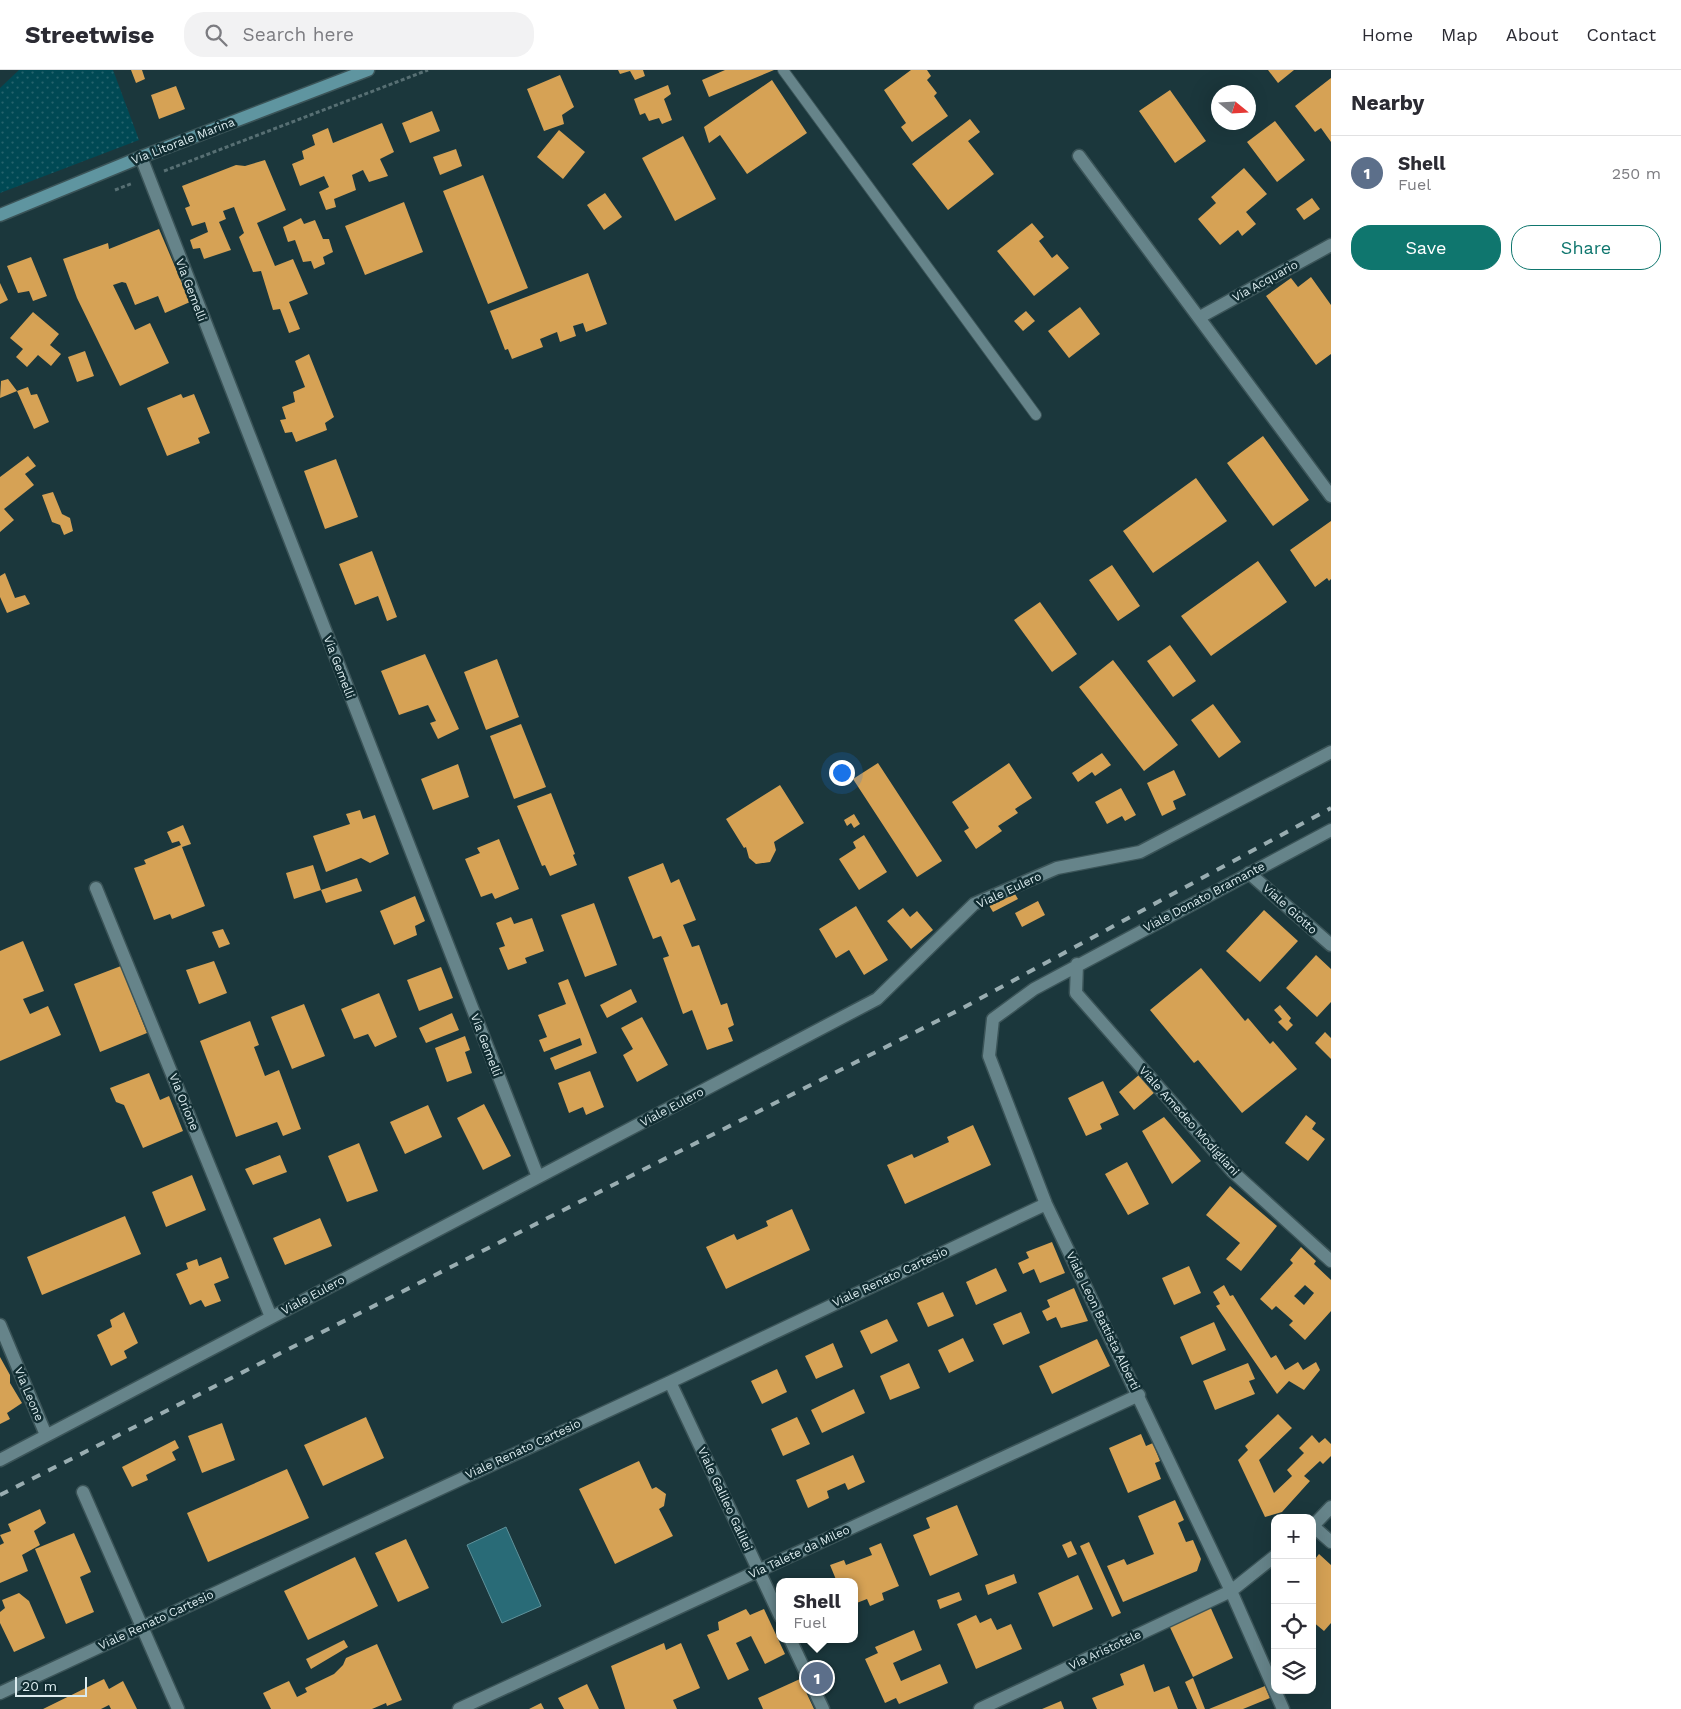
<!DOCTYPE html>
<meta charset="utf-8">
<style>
body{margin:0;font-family:"Work Sans",sans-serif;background:#f2f2f3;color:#2b2b33}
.controls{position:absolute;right:15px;bottom:15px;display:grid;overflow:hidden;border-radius:10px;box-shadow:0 5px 20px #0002}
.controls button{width:45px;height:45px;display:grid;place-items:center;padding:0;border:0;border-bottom:1px solid #e1e1e2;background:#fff;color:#2b2b33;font:25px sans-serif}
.compass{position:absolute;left:1211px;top:15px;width:45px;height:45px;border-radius:50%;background:#fff;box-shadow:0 5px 20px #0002;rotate:108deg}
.scale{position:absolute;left:15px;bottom:12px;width:72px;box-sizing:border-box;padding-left:5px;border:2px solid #dcecef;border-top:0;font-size:14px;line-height:18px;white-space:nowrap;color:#dcecef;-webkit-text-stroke:4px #112d32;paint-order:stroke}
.you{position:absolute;left:841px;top:702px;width:18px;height:18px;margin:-12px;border:4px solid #fff;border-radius:50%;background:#1a73e8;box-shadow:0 0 0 8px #1a73e833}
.badge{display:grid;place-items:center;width:32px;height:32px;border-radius:50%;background:#0f766e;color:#fff;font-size:16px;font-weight:700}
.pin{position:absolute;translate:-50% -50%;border:2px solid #fff;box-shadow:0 1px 5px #0006}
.popup{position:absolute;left:776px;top:1508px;width:82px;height:65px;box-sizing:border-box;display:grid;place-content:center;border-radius:10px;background:#fff;filter:drop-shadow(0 1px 4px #0005);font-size:16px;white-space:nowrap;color:#7c7c81}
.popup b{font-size:19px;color:#2b2b33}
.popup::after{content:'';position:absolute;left:50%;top:100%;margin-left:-10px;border:10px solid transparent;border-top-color:#fff}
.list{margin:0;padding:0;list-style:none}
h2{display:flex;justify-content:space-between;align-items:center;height:65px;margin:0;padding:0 20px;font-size:21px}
h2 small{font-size:16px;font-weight:400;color:#7c7c81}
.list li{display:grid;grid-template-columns:32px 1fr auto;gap:15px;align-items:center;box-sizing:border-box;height:75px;padding:0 20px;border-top:1px solid #e1e1e2}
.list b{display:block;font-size:19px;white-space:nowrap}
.list p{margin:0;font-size:16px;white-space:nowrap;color:#7c7c81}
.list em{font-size:16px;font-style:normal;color:#7c7c81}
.actions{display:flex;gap:10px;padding:15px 20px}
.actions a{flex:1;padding:11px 0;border:1px solid #0f766e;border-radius:20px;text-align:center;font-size:18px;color:#0f766e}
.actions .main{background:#0f766e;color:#fff}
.icon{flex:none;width:28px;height:28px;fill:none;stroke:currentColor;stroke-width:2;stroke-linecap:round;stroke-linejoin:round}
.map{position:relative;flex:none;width:1331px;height:1639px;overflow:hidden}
header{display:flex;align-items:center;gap:30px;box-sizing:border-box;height:70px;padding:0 25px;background:#fff;border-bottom:1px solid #e1e1e2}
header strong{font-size:24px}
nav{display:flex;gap:28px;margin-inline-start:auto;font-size:18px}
.search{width:350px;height:45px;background:#f2f2f3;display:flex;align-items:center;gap:12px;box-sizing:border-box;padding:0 18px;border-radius:20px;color:#7c7c81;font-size:19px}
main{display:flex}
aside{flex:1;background:#fff}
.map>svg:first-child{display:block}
</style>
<header>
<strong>Streetwise</strong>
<div class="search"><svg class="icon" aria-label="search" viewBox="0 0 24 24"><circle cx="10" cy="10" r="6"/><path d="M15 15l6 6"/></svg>Search here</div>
<nav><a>Home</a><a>Map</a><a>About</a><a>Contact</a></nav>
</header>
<main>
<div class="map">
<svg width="1331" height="1639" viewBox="0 0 1331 1639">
<defs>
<pattern id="green-dots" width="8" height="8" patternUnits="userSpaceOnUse" patternTransform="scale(1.25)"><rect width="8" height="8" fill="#004954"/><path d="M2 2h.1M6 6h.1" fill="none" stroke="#25636d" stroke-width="1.8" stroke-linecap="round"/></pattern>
</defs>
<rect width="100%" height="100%" fill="#1b373c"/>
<path fill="url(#green-dots)" d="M19 0H113L139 70 0 123V18Z"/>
<path fill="#296b77" stroke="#5f929b" d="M506 1457 541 1536 502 1553 467 1475Z"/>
<path fill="#d6a255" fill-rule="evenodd" d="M131 0H142L145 9 136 13Z
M618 0H643L645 6 635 10 630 1 620 4Z
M725 0H774L709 27 702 10Z
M911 0H927L931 6 927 10 937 23 934 26 948 46 912 72 901 57 906 53 884 20Z
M1268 0H1294L1278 13Z
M560 5 574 37 562 45 564 54 544 61 527 19Z
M1331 8V72L1321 58 1315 62 1295 36Z
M772 10 807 63 747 104 720 65 709 73 704 57Z
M668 15 671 24 664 29 672 50 662 54 659 48 649 51 645 43 640 45 634 29Z
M176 16 185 39 159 49 151 25Z
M1170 20 1206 71 1175 93 1139 41Z
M432 41 440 61 410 73 402 53Z
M970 49 980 62 968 71 994 104 948 140 912 94Z
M1275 51 1305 90 1277 112 1247 72Z
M382 53 394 82 380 89 388 106 369 112 363 100 352 105 356 120 334 129 336 137 326 140 319 122 329 117 324 106 300 116 292 94 304 89 302 81 315 75 312 65 328 58 333 73Z
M559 60 585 82 563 109 537 87Z
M683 66 716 129 675 151 642 88Z
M456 79 462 96 440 105 433 87Z
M265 90 286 140 257 153 275 196 293 189 308 224 289 232 300 259 289 263 280 239 273 240 261 201 253 202 239 167 244 163 234 137 223 141 226 149 219 152 231 180 204 189 200 178 193 179 190 170 208 162 205 152 192 156 185 138 190 136 182 116 236 95 245 96Z
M1244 98 1267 124 1246 142 1256 154 1242 166 1238 160 1220 175 1198 149 1216 133 1211 127Z
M483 105 528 218 488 234 443 121Z
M605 123 622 147 604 160 587 135Z
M1312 128 1320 139 1304 150 1296 139Z
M404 132 423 182 365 205 345 156Z
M301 148 304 154 315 150 323 169H329L333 182 323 187 325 194 314 199 311 191 303 192 295 170 288 172 283 157Z
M1032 153 1044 167 1039 171 1052 188 1057 184 1069 198 1034 226 997 181Z
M159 159 190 232 165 243 158 226 135 235 126 213 122 212 113 215 135 260 150 253 169 293 120 316 77 228 63 189 108 173 109 179Z
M31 187 47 226 33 231 29 221 18 223 7 196Z
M588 203 607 254 586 262 583 253 573 256 576 266 560 272 557 262 540 269 543 277 512 289 508 279 505 280 490 241Z
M1311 207 1331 235V284L1316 295 1266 226 1291 208 1298 217Z
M0 213 8 230 0 234Z
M1080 237 1100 264 1069 288 1048 261Z
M1026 241 1035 251 1023 261 1014 251Z
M33 242 59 264 50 275 61 284 51 296 38 285 27 297 16 287 23 279 10 268Z
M85 281 94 306 77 312 68 287Z
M309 284 334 347 325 353 327 360 296 372 292 362 285 363 280 350 286 349 282 337 295 332 293 322 305 317 295 291Z
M8 309 17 321 0 328 1 311Z
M28 317 31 325 37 324 49 352 34 359 17 321Z
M181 324 183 328 194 324 210 363 198 368 200 373 167 386 147 338Z
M1263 366 1309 430 1273 456 1227 393Z
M28 386 36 396 25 404 34 415 4 439 14 450 0 462V407Z
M336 389 358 447 325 459 304 401Z
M1196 408 1227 451 1153 503 1123 461Z
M53 422 62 444 70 448 73 461 64 465 60 455 52 452 42 425Z
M1331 451V509L1329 511 1327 508 1315 517 1290 480Z
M372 481 397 547 387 551 378 526 355 535 339 494Z
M1258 491 1287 532 1211 586 1181 546Z
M1112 495 1140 536 1118 551 1089 510Z
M5 503 15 528 25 525 30 534 7 543 0 527V506Z
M1040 532 1077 584 1052 602 1014 550Z
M1170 575 1196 611 1173 627 1147 591Z
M425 584 459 659 438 669 430 653 436 651 428 635 399 645 381 601Z
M497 589 519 647 486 660 464 602Z
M1113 590 1178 675 1144 701 1079 617Z
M1213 634 1241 672 1219 688 1191 650Z
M521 654 546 717 514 729 490 666Z
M1102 683 1111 695 1095 706 1092 702 1078 712 1072 703Z
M878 693 942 791 917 807 853 709Z
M1009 693 1032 728 1015 739 1018 743 998 756 1002 761 976 779 964 761 969 758 952 732Z
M458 694 469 727 433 740 421 709Z
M1174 700 1186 725 1173 731 1176 739 1162 746 1147 713Z
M780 715 804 753 774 772 776 780 770 792 756 794 749 788 746 777 744 778 726 749Z
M1121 718 1136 745 1125 751 1122 746 1107 754 1095 732Z
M551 723 575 784 573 785 577 795 550 806 545 795 542 796 517 736Z
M360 740 363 749 375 745 389 784 370 793 361 788 326 802 313 766 350 754 346 744Z
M854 744 860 754 854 758 851 753 847 756 844 750Z
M183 755 191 774 182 777 205 836 172 849 170 844 154 850 134 798 146 794 144 790 181 775 179 771 172 773 167 762Z
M864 765 887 802 859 820 839 789 856 778 853 772Z
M499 769 519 819 495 829 492 823 481 827 465 789 480 783 477 778Z
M663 793 671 813 679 809 696 850 683 855 692 877 699 875 721 935 727 933 734 955 728 958 733 971 707 980 692 940 683 944 663 888 669 886 661 866 653 869 628 807Z
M313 795 321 820 294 829 286 803Z
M357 808 362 821 326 833 321 820Z
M1012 819 1018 829 993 842 987 832Z
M415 826 425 851 415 856 417 865 394 875 380 841Z
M1038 831 1045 845 1022 857 1015 843Z
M594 833 617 895 585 907 561 845Z
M856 836 888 890 864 905 849 880 836 888 819 859Z
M903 838 910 847 917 841 933 860 911 879 887 851Z
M1264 840 1298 871 1260 912 1226 881Z
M511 847 514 854 532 848 544 881 525 888 527 893 508 900 499 878 505 876 496 853Z
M223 859 230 874 219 878 212 862Z
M23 871 44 921 23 929 30 944 48 936 61 965 0 991V881Z
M1316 885 1331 899V932L1317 947 1286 918Z
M214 891 227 923 199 934 186 900Z
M121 896 147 963 100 982 74 914Z
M441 897 453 928 419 941 407 910Z
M1201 898 1245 951 1248 948 1270 974 1273 971 1297 999 1242 1043 1198 990 1194 993 1150 940Z
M568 909 597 983 555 1000 550 988 582 975 580 968 544 982 539 970 547 967 538 945 566 934 558 913Z
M631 919 637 932 607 948 600 935Z
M379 923 397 967 375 977 368 964 354 969 341 939Z
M304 934 325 986 292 999 271 947Z
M1280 935 1291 948 1289 951 1293 955 1287 961 1278 952 1282 949 1274 940Z
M452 943 459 960 426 973 419 958Z
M642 947 668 995 637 1012 623 985 633 979 621 958Z
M250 951 259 975 254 977 265 1006 279 1000 301 1059 283 1066 277 1052 236 1067 200 971Z
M1325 962 1331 968V989L1315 973Z
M465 966 470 980 465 982 472 1003 447 1012 435 978Z
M590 1001 604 1037 586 1045 583 1037 569 1043 558 1013Z
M149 1003 160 1030 169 1026 183 1061 143 1078 124 1035 116 1032 110 1018Z
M1140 1004 1155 1022 1134 1040 1119 1022Z
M1103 1011 1119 1045 1100 1054 1102 1059 1086 1066 1068 1028Z
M484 1034 511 1086 483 1100 457 1048Z
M428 1035 442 1067 405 1084 390 1052Z
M1306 1045 1316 1053 1312 1059 1325 1069 1308 1091 1285 1073Z
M1164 1047 1201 1091 1172 1114 1142 1061Z
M973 1055 991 1095 905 1134 887 1095 912 1084 914 1088 949 1072 947 1067Z
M359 1073 378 1121 347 1132 328 1086Z
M280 1085 287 1102 253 1115 245 1099Z
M1127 1092 1149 1134 1128 1145 1105 1104Z
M192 1105 206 1140 166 1157 152 1122Z
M1230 1116 1277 1156 1241 1201 1226 1189 1240 1173 1206 1145Z
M792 1139 810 1180 726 1219 706 1177 734 1164 737 1170 768 1156 766 1151Z
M125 1146 141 1184 42 1225 27 1187Z
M320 1148 332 1176 285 1195 273 1168Z
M1052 1172 1065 1203 1040 1213 1034 1199 1023 1204 1018 1193 1029 1188 1026 1182Z
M1301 1177 1316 1191 1314 1194 1331 1210V1241L1305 1270 1289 1255 1293 1251 1276 1236 1272 1240 1260 1229 1293 1193 1290 1190ZM1305 1215 1314 1223 1304 1235 1294 1226Z
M221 1187 229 1208 214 1214 221 1231 205 1237 201 1230 190 1235 176 1204 188 1199 186 1193 197 1189 199 1196Z
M1189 1196 1201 1223 1174 1235 1162 1208Z
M996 1198 1007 1221 976 1235 966 1212Z
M1224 1215 1230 1226 1233 1225 1271 1288 1276 1285 1285 1300 1298 1292 1303 1300 1316 1292 1320 1300 1304 1320 1289 1311 1277 1324 1216 1236 1220 1234 1213 1222Z
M1074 1218 1088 1251 1061 1258 1056 1247 1047 1251 1042 1241 1050 1237 1047 1230Z
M943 1222 954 1246 928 1257 917 1233Z
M124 1242 138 1273 124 1281 127 1288 111 1296 97 1265 112 1257 110 1250Z
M1021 1242 1030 1263 1003 1275 993 1254Z
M887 1249 898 1271 871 1284 860 1261Z
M1214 1252 1226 1280 1192 1295 1180 1267Z
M963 1268 974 1291 949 1303 938 1280Z
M1097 1269 1110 1296 1052 1324 1039 1296Z
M833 1273 843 1297 816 1309 805 1286Z
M0 1287 10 1305V1313L22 1333 7 1343 10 1349 0 1354Z
M909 1293 920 1318 890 1330 880 1306Z
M1248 1293 1255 1309 1249 1311 1255 1324 1215 1340 1203 1311Z
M777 1299 787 1322 762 1334 751 1311Z
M854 1319 865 1343 822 1363 811 1340Z
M1278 1344 1292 1358 1259 1390 1274 1423 1292 1406 1287 1400 1304 1383 1299 1378 1312 1365 1319 1373 1325 1368 1331 1374V1386L1323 1394 1320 1391 1304 1406 1310 1411 1282 1442 1265 1447 1238 1390 1248 1380 1245 1376Z
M366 1347 384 1388 323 1416 304 1375Z
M797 1347 810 1374 783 1386 771 1359Z
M222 1353 235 1390 202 1403 188 1366Z
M1141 1364 1146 1376 1153 1373 1160 1391 1155 1393 1161 1409 1128 1423 1109 1378Z
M175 1370 179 1378 172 1382 176 1390 146 1405 148 1410 132 1417 122 1397Z
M853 1385 865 1412 848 1420 845 1413 827 1421 829 1428 808 1438 796 1410Z
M639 1391 652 1419 656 1417 666 1424 664 1436 659 1439 673 1466 615 1494 579 1419Z
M287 1399 309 1448 208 1492 187 1443Z
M1175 1430 1184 1450 1178 1453 1186 1472 1193 1470 1201 1489 1197 1501 1123 1532 1107 1496 1124 1489 1127 1495 1154 1484 1138 1446Z
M957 1435 978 1485 930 1506 913 1465 930 1458 926 1448Z
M40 1439 46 1453 34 1461 40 1475 22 1485 28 1501 0 1513V1475L4 1473 0 1465 11 1461 8 1454Z
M74 1463 91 1502 80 1507 94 1542 66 1554 35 1479Z
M406 1469 429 1518 398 1532 375 1483Z
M1071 1471 1077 1484 1068 1488 1062 1475Z
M1089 1472 1121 1543 1112 1547 1080 1476Z
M881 1473 899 1516 882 1523 884 1530 870 1536 867 1529 854 1534V1512H837L830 1495 844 1490 846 1495 872 1485 869 1478Z
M1319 1484 1331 1495V1553L1324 1561 1312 1551V1493Z
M355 1487 378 1536 308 1570 284 1521Z
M1014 1504 1017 1513 988 1525 985 1515Z
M1078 1505 1093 1539 1053 1557 1038 1523Z
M959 1522 962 1530 940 1539 937 1530Z
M19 1523 29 1531 45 1568 14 1582 0 1553V1542L5 1538 2 1530Z
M1209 1534 1233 1588 1193 1607 1168 1553Z
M746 1539 750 1545 764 1539 785 1584 765 1594 751 1566 736 1573 749 1600 728 1610 707 1565 719 1560 718 1552Z
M976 1545 980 1553 991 1548 997 1560 1011 1554 1022 1579 976 1599 957 1554Z
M914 1560 922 1580 893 1593 901 1611 940 1594 948 1613 899 1634 896 1628 885 1633 865 1589 878 1583 875 1577Z
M344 1570 348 1577 311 1599 306 1589Z
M664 1573 666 1580 681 1573 700 1618 673 1630 677 1639H625L611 1596Z
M377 1574 402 1630 387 1636 386 1633 372 1639H271L263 1623 289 1611 297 1627 307 1622 305 1618 334 1604 343 1595 346 1588Z
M1144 1594 1154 1622 1169 1616 1178 1639H1097L1092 1628 1124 1615 1120 1604Z
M1193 1608 1205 1639H1197L1185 1612Z
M104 1609 109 1619 123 1611 137 1639H111L109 1635 101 1639H43Z
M800 1609 814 1639H763L758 1628Z
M587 1614 599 1639H564L558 1628Z
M1265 1616 1270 1628 1243 1639H1209Z
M1061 1631 1064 1639H1042Z
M541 1633 544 1639H529Z"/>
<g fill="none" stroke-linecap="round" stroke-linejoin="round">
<defs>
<path id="lane" d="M783 0 1036 345"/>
<path id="street" d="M1079 86 1331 426
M141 87 538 1107
M1200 247 1331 175
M1249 803 1331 875
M96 818 271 1247
M1077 894 1076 923 1233 1102 1331 1191
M0 1255 46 1365
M670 1312 780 1546
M0 1390 877 929 974 834 1057 798 1140 782 1331 682
M83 1422 178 1639
M1313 1456 1331 1472
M1312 1457 1331 1437
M790 1569 823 1639
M0 1623 670 1312 1046 1134
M459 1639 1139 1325
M980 1639 1231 1521 1275 1486
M1283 1639 1231 1521 1046 1134 989 986 993 949 1034 919 1331 760"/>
<path id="secondary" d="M0 145 141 87 368 0"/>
</defs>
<use href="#lane" stroke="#3b5458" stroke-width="12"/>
<use href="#street" stroke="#3b5458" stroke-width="15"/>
<use href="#secondary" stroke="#3b5458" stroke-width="15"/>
<path stroke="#576f73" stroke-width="3" stroke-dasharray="4 2.5" stroke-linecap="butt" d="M164 101 428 0
M115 120 133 113"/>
<use href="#lane" stroke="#66848a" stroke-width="10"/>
<use href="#street" stroke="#66848a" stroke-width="12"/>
<use href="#secondary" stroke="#5f95a0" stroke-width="12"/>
<path stroke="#99adb1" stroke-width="4" stroke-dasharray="9 9" stroke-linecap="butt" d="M0 1425 959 940 1331 738"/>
</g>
<g text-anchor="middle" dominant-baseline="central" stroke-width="5" stroke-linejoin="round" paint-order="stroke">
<g font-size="12" fill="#dcecef" stroke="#112d32">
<text transform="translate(183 71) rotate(-21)">Via Litorale Marina</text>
<text transform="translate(1265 211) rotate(-29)">Via Acquario</text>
<text transform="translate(191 220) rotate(69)">Via Gemelli</text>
<text transform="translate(339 597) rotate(69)">Via Gemelli</text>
<text transform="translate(1009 820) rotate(-25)">Viale Eulero</text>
<text transform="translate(1204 827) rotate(-28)">Viale Donato Bramante</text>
<text transform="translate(1290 839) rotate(42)">Viale Giotto</text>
<text transform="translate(486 975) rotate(69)">Via Gemelli</text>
<text transform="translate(184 1032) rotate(68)">Via Orione</text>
<text transform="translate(672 1037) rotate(-28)">Viale Eulero</text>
<text transform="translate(1189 1051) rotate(48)">Viale Amedeo Modigliani</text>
<text transform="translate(890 1207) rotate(-25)">Viale Renato Cartesio</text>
<text transform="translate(313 1225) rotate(-28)">Viale Eulero</text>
<text transform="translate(1103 1251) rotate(64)">Viale Leon Battista Alberti</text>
<text transform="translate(29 1324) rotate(67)">Via Leone</text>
<text transform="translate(523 1379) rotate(-25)">Viale Renato Cartesio</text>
<text transform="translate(725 1429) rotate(65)">Viale Galileo Galilei</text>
<text transform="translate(799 1482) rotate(-25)">Via Talete da Mileo</text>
<text transform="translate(156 1550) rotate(-25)">Viale Renato Cartesio</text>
<text transform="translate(1105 1580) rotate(-25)">Via Aristotele</text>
</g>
</g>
</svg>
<div class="controls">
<button>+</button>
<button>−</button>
<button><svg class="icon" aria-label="locate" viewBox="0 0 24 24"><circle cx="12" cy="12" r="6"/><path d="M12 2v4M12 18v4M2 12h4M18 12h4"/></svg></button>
<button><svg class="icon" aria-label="layers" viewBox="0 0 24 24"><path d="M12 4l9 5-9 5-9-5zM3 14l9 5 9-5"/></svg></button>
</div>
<svg class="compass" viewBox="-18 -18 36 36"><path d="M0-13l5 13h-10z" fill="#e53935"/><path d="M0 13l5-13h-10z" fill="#7c7c81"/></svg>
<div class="scale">20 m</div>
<div class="you"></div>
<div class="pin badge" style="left:817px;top:1608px;background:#5c6f8a">1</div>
<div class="popup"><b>Shell</b>Fuel</div>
</div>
<aside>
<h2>Nearby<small></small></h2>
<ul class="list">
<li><span class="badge" style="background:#5c6f8a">1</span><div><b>Shell</b><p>Fuel</p></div><em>250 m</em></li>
</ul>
<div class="actions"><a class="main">Save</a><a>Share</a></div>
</aside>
</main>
